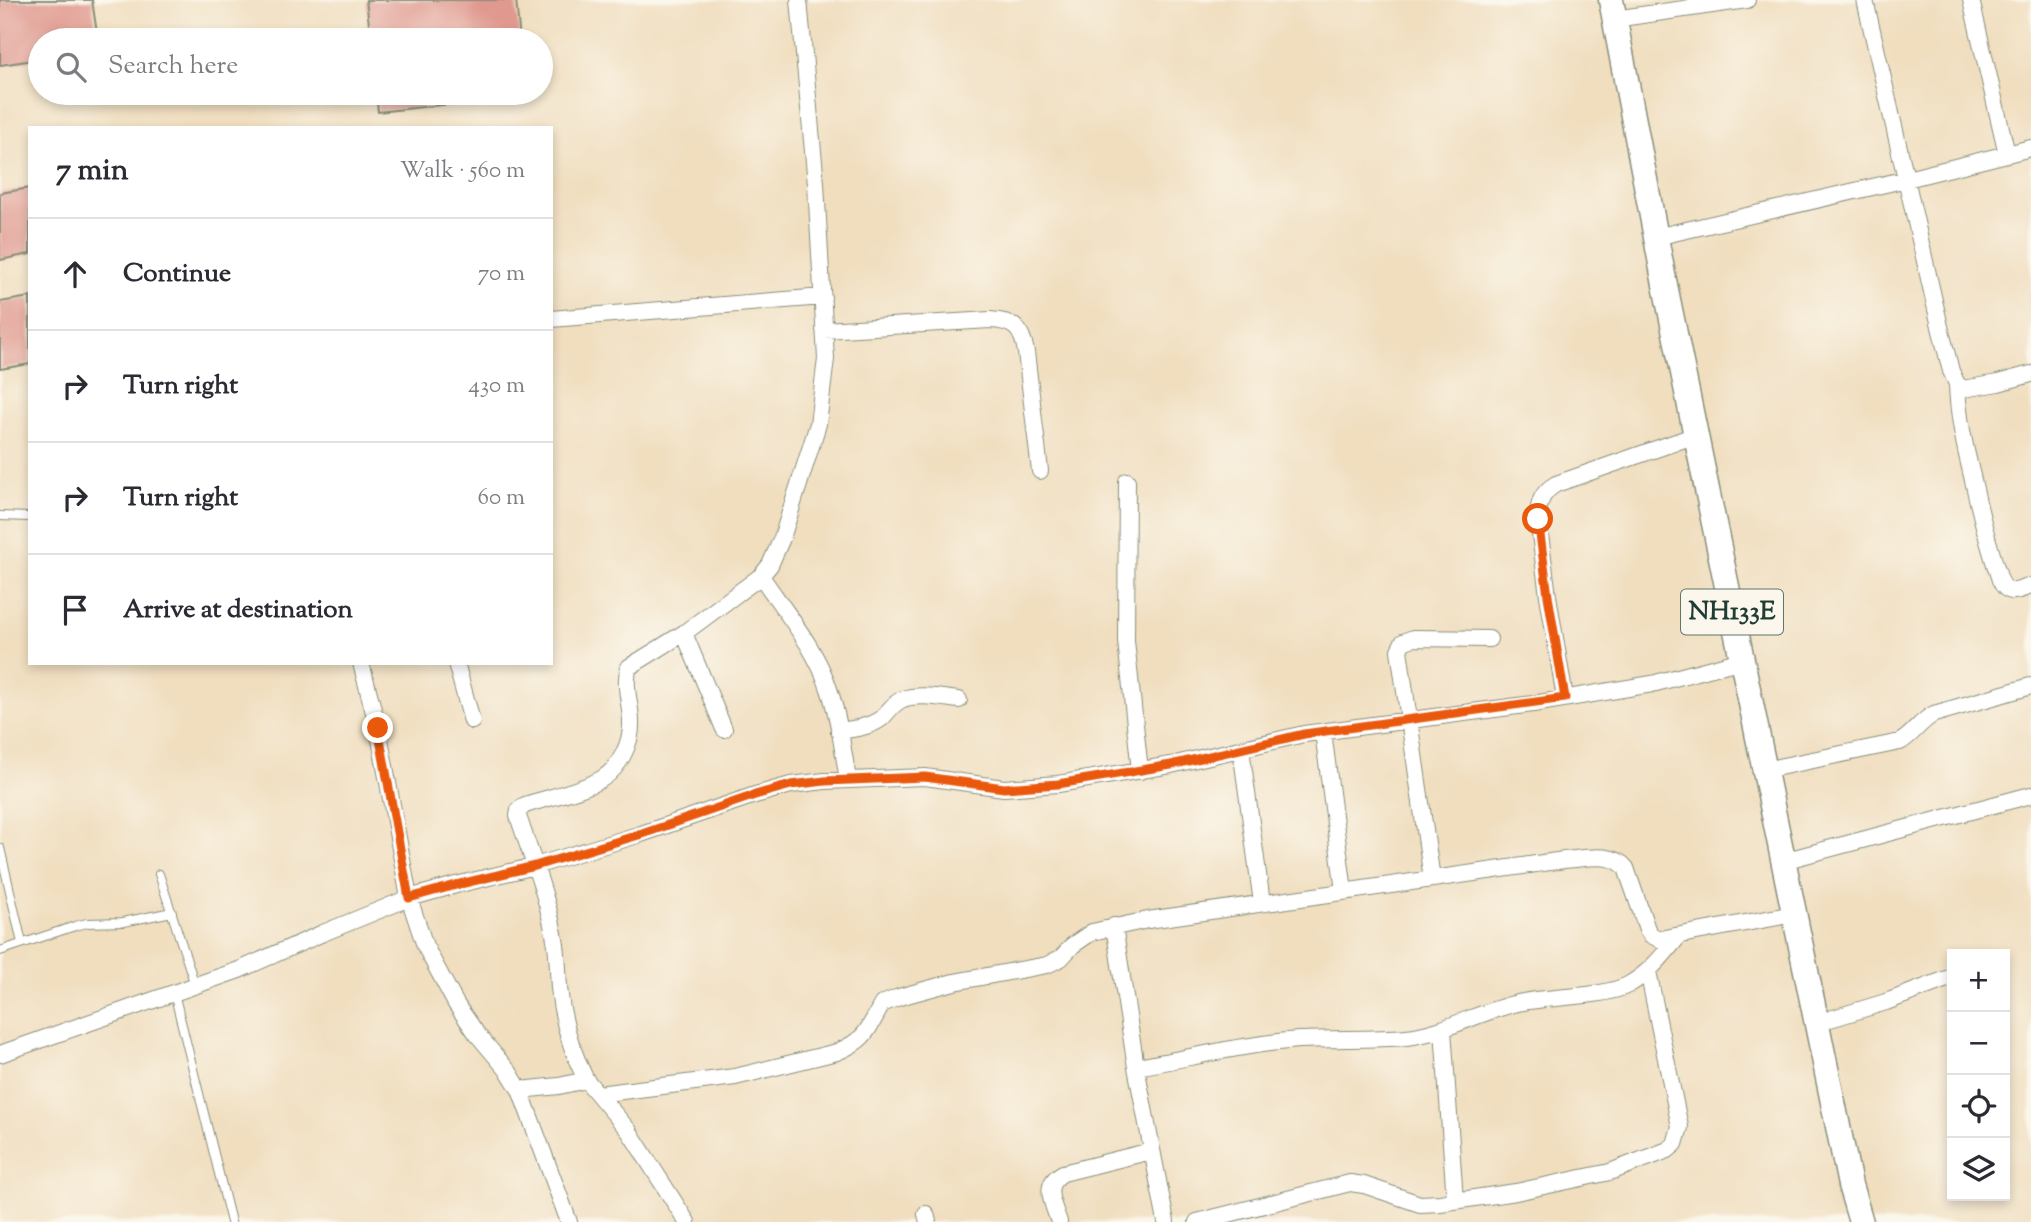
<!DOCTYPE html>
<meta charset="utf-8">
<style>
body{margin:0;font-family:"Sorts Mill Goudy",serif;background:#f7f7f7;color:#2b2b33}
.controls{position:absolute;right:21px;bottom:21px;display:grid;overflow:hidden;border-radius:0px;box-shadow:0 4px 10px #0003}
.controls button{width:63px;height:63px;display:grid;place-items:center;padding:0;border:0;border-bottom:2px solid #e1e1e2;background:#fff;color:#2b2b33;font:35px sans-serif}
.stop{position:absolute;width:21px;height:21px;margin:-16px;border:5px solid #ea580c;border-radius:50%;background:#fff}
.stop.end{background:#ea580c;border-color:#fff;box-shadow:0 2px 7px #0008}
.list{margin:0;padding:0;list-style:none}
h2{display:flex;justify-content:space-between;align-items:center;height:91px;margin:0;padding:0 28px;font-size:30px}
h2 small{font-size:23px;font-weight:400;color:#7c7c81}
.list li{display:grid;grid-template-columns:46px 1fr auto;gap:21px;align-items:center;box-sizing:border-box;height:112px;padding:0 28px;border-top:2px solid #e1e1e2}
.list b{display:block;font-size:26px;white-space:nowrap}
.list em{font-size:23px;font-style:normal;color:#7c7c81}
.icon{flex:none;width:38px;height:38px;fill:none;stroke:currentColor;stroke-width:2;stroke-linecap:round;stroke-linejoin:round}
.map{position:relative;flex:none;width:2031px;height:1222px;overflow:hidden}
.search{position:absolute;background:#fff;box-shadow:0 4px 10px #0003;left:28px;top:28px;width:525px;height:77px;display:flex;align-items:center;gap:18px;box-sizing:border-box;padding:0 24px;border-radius:38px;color:#7c7c81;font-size:26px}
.panel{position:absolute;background:#fff;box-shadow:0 4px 10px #0003;left:28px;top:126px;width:525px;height:539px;border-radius:0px}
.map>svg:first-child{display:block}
</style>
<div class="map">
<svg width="2031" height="1222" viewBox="0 0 2031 1222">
<rect width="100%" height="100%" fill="#fbf7ec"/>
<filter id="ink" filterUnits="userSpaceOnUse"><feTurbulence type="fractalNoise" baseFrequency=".0143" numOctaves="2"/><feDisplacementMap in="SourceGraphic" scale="14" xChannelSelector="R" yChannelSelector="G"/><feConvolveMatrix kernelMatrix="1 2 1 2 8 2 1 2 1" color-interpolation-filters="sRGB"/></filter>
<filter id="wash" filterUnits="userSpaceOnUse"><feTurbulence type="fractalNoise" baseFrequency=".00686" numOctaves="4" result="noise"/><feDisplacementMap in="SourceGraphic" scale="28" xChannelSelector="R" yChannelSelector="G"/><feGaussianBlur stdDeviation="1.57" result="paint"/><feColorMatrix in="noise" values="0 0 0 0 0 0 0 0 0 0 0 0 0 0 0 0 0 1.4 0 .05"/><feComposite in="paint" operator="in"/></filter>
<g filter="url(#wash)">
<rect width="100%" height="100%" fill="#f0debf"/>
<g id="blocks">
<path fill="#e0998f" d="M0 0H92L98 40H40V59L0 65Z
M366 0H516L520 40H371Z
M376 93H459V103L378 112Z
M30 188V254L0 260V193Z
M30 297V364L0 369V302Z"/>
</g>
</g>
<g filter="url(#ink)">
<use href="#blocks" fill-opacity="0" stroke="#888e7a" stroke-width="2"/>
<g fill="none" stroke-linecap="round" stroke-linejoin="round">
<defs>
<path id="lane" d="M0 516 30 517
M0 848 22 943
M159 874 195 985
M0 951 75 926 87 923 123 922 172 912
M174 993 231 1222"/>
<path id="street" d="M1865 0 1941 331 1951 371 1957 384 1963 389 1998 383 2031 374
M1971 0 2007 154
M1614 19 1747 0
M1656 237 1907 179 2031 148
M551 319 823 297
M824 330 990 320C1014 321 1022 328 1026 352L1040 471
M1957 384C1958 417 1965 448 1973 480 1980 513 1989 547 2000 580 2008 597 2016 591 2031 586
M1127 481 1126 641 1140 771
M761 576C785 612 816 648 829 689 839 718 843 750 848 780
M684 633 724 729
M361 663 378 728 409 898 425 946 456 1004 477 1034 509 1072 520 1090 569 1222
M456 663 472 721
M1565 698 1548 596 1538 519C1538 503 1542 492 1556 484L1696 435
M839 731C854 729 870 727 882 718 889 711 893 703 903 699 920 693 941 698 959 700
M1323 732 1344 891
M1241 749 1262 903
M1764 770 1900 742C1913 735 1920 721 1934 714L2031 686
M1783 861 2031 795
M1432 879 1399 650 1403 642 1413 638 1489 639
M1114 926 1136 1067 1166 1222
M1817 1023 1886 1002 1952 977
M1443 1029 1455 1201
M0 1054 239 970 323 933 409 898 456 885 535 866 641 834 755 795 791 785 825 781 925 777 1004 788 1058 784 1171 765 1304 734 1533 704 1652 684 1742 660
M1136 1067C1190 1058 1245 1044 1299 1040 1335 1038 1371 1040 1406 1037 1445 1033 1480 1011 1518 1003 1549 996 1602 998 1628 985 1649 974 1664 954 1678 937
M520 1090 559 1086 586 1080
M598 1094 735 1077 837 1052C867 1039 867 1031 882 1004L899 997 954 982 1047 965 1061 958 1073 945 1092 932 1148 920 1564 860C1584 859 1612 851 1626 868L1647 929 1651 935 1659 939 1794 914
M926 1214 928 1222
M687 1222 629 1131 586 1080C572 1052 562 1019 559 988 558 973 558 959 556 945 549 901 532 858 518 816L519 810 525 805C546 798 585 790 603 778 620 767 632 742 631 722 631 704 623 685 629 667L684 633 761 576 770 565 782 538 818 424 826 359 816 184 799 0
M1059 1222C1053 1203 1041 1185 1063 1173L1151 1151
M1197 1222 1350 1183 1364 1185 1420 1204 1440 1203 1516 1192 1610 1172 1668 1150 1675 1144 1680 1127 1648 971"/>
<path id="primary" d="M1611 0 1665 285 1850 1185 1861 1222"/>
</defs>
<use href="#lane" stroke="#888e7a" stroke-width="10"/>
<use href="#street" stroke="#888e7a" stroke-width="18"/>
<use href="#primary" stroke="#888e7a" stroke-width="27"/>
<use href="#lane" stroke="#fff" stroke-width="8"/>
<use href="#street" stroke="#fff" stroke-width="16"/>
<use href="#primary" stroke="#fff" stroke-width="24"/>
</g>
</g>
<g fill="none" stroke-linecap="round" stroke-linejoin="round" filter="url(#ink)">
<path stroke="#ea580c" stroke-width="9" d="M378 728 409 898 456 885 535 866 642 834 755 795 791 785 825 781 925 777 1004 788 1058 784 1171 765 1304 734 1565 698 1548 596 1538 519"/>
</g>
<g text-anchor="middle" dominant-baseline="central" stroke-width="6" stroke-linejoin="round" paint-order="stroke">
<rect fill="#fbf7ec" stroke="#61756b" stroke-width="2" x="1681" y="589.5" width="102" height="45" rx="5"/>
<g font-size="26" font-weight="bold" fill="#1f3d34">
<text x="1732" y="612">NH133E</text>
</g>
</g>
</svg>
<div class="controls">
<button>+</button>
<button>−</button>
<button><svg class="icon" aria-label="locate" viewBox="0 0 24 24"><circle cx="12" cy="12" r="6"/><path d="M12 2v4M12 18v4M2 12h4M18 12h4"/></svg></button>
<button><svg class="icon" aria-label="layers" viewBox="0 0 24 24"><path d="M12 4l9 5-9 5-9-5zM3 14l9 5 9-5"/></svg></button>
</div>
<div class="stop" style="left:1538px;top:519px"></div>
<div class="stop end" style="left:378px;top:728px"></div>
<div class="search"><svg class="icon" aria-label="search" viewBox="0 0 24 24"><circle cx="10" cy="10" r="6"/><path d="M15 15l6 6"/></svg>Search here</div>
<section class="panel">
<h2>7 min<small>Walk · 560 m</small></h2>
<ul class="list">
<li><svg class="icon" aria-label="ahead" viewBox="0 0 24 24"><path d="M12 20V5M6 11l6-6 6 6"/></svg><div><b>Continue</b></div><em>70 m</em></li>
<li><svg class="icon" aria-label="right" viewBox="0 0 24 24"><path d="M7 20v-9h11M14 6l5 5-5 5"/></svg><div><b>Turn right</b></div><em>430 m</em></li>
<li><svg class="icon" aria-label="right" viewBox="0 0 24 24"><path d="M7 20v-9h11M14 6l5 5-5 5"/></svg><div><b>Turn right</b></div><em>60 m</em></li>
<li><svg class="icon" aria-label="arrive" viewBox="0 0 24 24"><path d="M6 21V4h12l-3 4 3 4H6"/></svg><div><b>Arrive at destination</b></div></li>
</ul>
</section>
</div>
